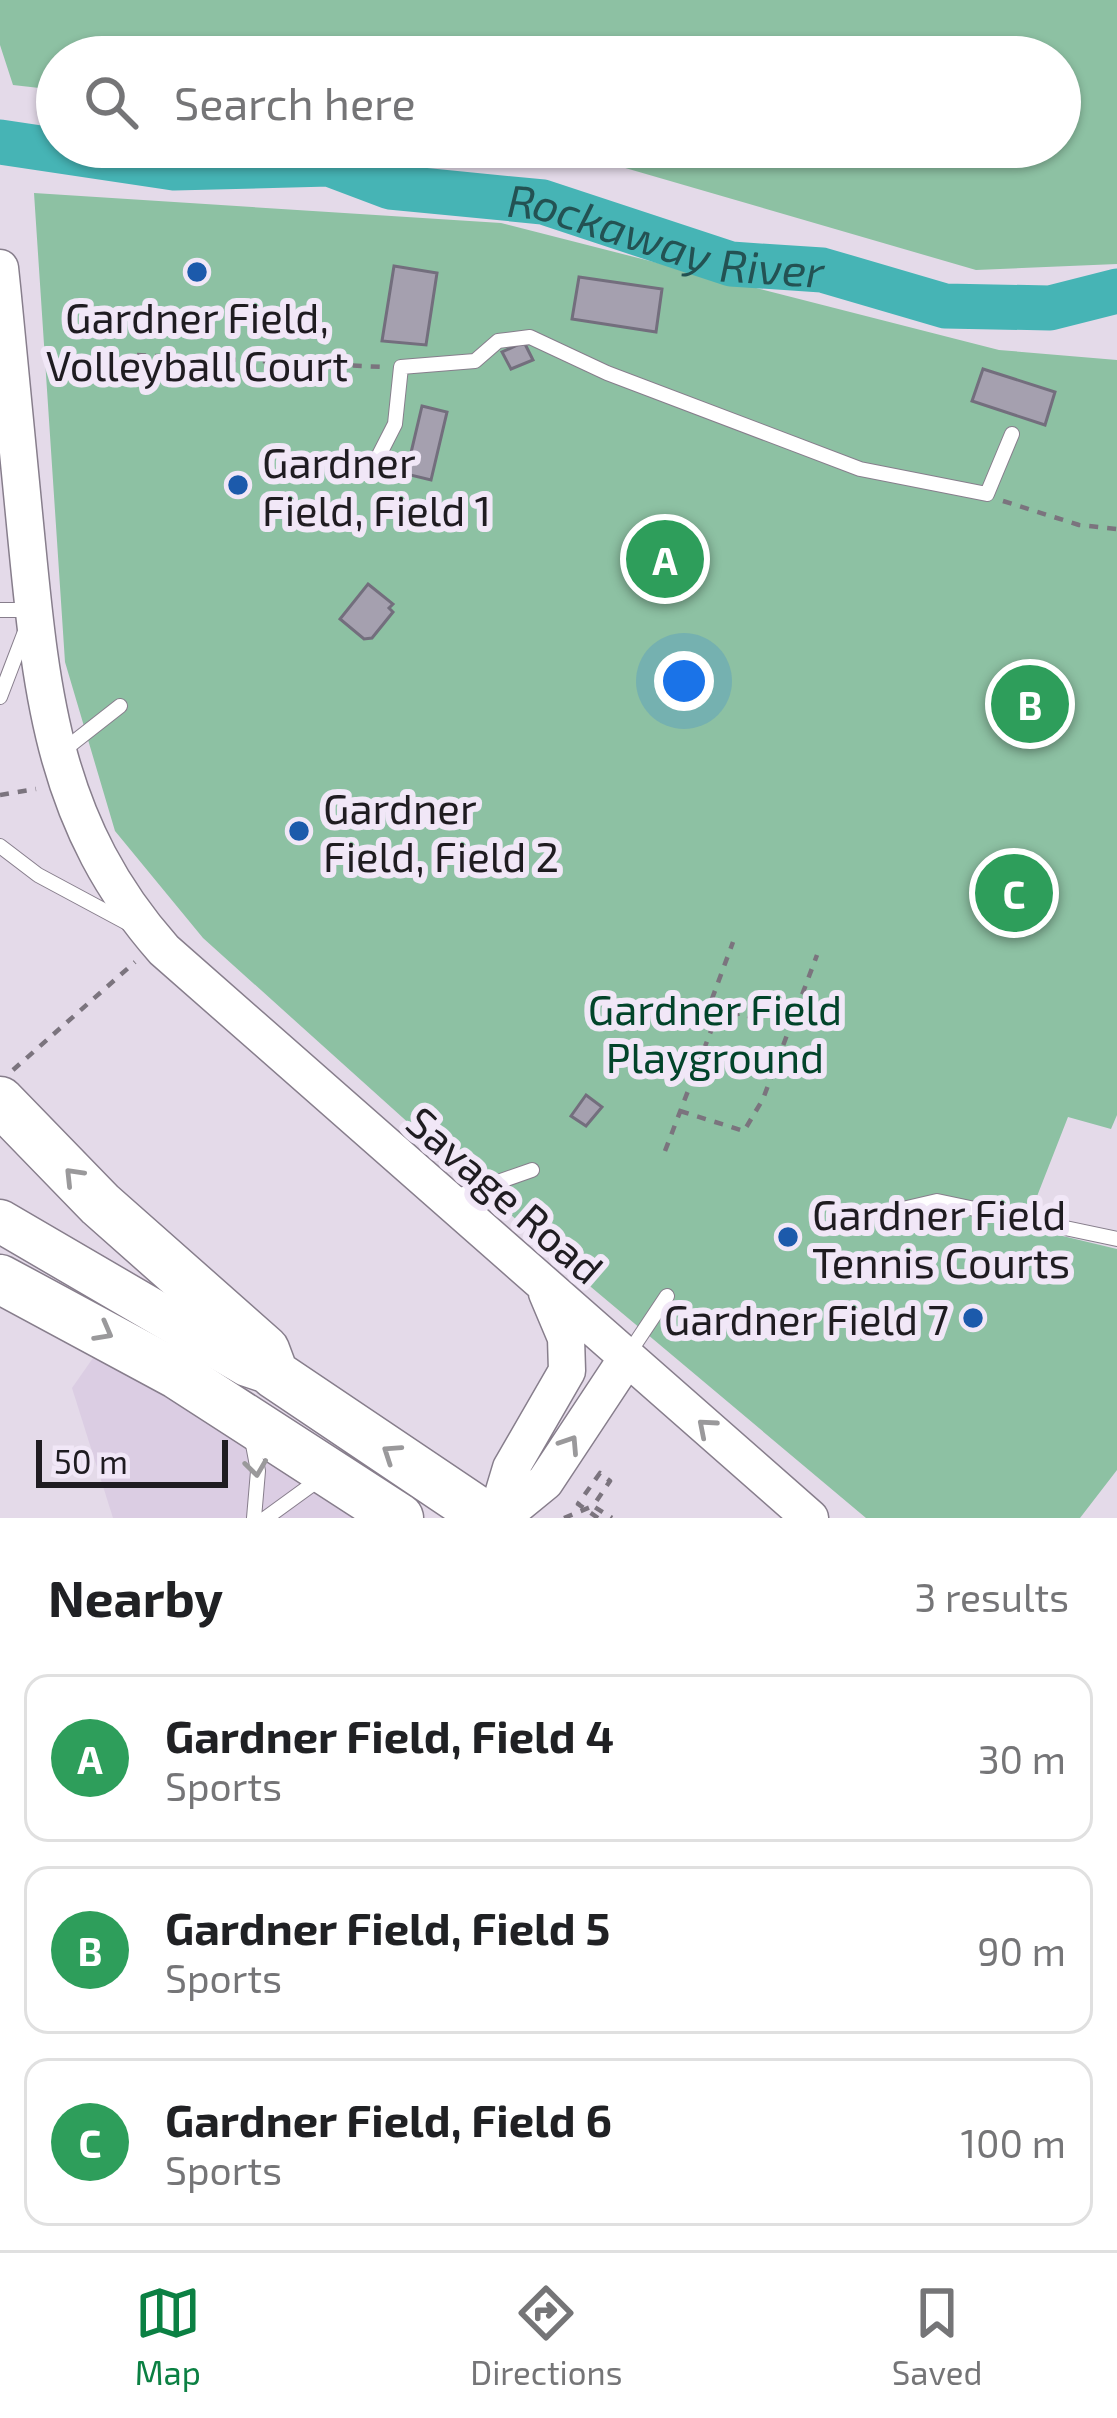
<!DOCTYPE html>
<style>
body{margin:0;font-family:"Exo 2",sans-serif;background:#f6f6f6;color:#202124}
.scale{position:absolute;left:36px;bottom:30px;width:192px;box-sizing:border-box;padding-left:12px;border:6px solid #1f1c21;border-top:0;font-size:33px;line-height:42px;white-space:nowrap;color:#1f1c21;-webkit-text-stroke:9px #f1e7f7;paint-order:stroke}
.you{position:absolute;left:684px;top:681px;width:42px;height:42px;margin:-30px;border:9px solid #fff;border-radius:50%;background:#1a73e8;box-shadow:0 0 0 18px #1a73e833}
.badge{display:grid;place-items:center;width:78px;height:78px;border-radius:50%;background:#0b8043;color:#fff;font-size:39px;font-weight:700}
.pin{position:absolute;translate:-50% -50%;border:6px solid #fff;box-shadow:0 3px 12px #0006}
.list{margin:0;padding:0;list-style:none}
h2{display:flex;justify-content:space-between;align-items:center;height:156px;margin:0;padding:0 48px;font-size:51px}
h2 small{font-size:39px;font-weight:400;color:#757577}
.list li{display:grid;grid-template-columns:78px 1fr auto;gap:36px;align-items:center;box-sizing:border-box;height:168px;margin:0 24px 24px;padding:0 24px;border:3px solid #e0e0e0;border-radius:24px}
.list b{display:block;font-size:45px;white-space:nowrap}
.list p{margin:0;font-size:39px;white-space:nowrap;color:#757577}
.list em{font-size:39px;font-style:normal;color:#757577}
.icon{flex:none;width:66px;height:66px;fill:none;stroke:currentColor;stroke-width:2;stroke-linecap:round;stroke-linejoin:round}
.map{position:relative;flex:none;width:1117px;height:1518px;overflow:hidden}
.search{position:absolute;background:#fff;box-shadow:0 3px 9px #0004;left:36px;right:36px;top:36px;height:132px;display:flex;align-items:center;gap:30px;box-sizing:border-box;padding:0 42px;border-radius:66px;color:#757577;font-size:45px}
.sheet{height:732px;background:#fff}
nav{display:flex;justify-content:space-around;align-items:center;box-sizing:border-box;height:168px;border-top:3px solid #e0e0e0;background:#fff;font-size:33px;color:#757577}
nav a{display:grid;justify-items:center;gap:6px}
nav .on{color:#0b8043}
.map>svg:first-child{display:block}
</style>
<div class="map">
<svg width="1117" height="1518" viewBox="0 0 1117 1518">
<rect width="100%" height="100%" fill="#e4dae9"/>
<path fill="#dbcde3" d="M100 1348 367 1518H113L72 1388Z"/>
<path fill="#8dc1a3" d="M0 0H1117V264L976 270 553 147H1060V57H57V90L13 85 0 45Z
M34 193 501 223 999 350 1117 360V1115L1111 1129 1068 1117 1025 1227 1117 1249V1470L1080 1518H866L591 1287 203 938 115 831 65 662Z"/>
<g fill="none" stroke-linecap="round" stroke-linejoin="round">
<path stroke="#46b4b5" stroke-width="45" id="s1" d="M0 142 174 168 329 164 390 187 543 202 731 264 822 270 945 306 1050 308 1117 291"/>
</g>
<path fill="#a5a0af" stroke="#736e7d" stroke-width="3" d="M394 266 437 273 426 345 382 341Z
M579 277 662 289 656 332 572 319Z
M524 342 533 360 511 369 502 352Z
M983 369 1055 392 1045 425 972 401Z
M422 406 447 412 431 480 406 474Z
M368 584 393 604 389 608 393 612 372 638 364 639 340 619Z
M586 1095 602 1107 586 1126 571 1116Z"/>
<g fill="none" stroke-linecap="round" stroke-linejoin="round">
<defs>
<path id="lane" d="M372 469 395 424 401 367 475 361 498 341 530 337 607 373 860 469 987 494 1012 434
M0 610H31
M0 697 26 629
M60 753 120 706
M0 846 38 875 133 926
M455 1197 532 1170
M894 1211 937 1201 1117 1239
M629 1353 667 1296
M251 1434 258 1471 254 1518
M266 1518 321 1478"/>
<path id="secondary" d="M0 268C9 353 17 438 25 524 41 687 50 821 164 950L810 1518
M496 1518 511 1468 567 1371 566 1338 547 1293
M501 1518 545 1482 627 1358"/>
<path id="primary" d="M0 1221 247 1365 274 1374"/>
<path id="highway" d="M0 1101 100 1204 265 1350 274 1374 488 1518
M0 1279 178 1375 399 1518"/>
</defs>
<use href="#lane" stroke="#877e8c" stroke-width="16"/>
<use href="#secondary" stroke="#877e8c" stroke-width="39"/>
<use href="#primary" stroke="#877e8c" stroke-width="45"/>
<use href="#highway" stroke="#877e8c" stroke-width="51"/>
<path stroke="#7b747e" stroke-width="4.5" stroke-dasharray="9 9" stroke-linecap="butt" d="M137 355 383 367
M1003 501 1079 525 1117 529
M0 795 36 789
M714 1023 740 1013 750 1017
M13 1070 135 962
M680 1111 744 1131 763 1099 817 955
M665 1151 714 1023 709 1007 733 942
M598 1518 578 1504 600 1473 610 1481 593 1506 612 1518"/>
<use href="#lane" stroke="#fff" stroke-width="14"/>
<use href="#secondary" stroke="#fff" stroke-width="36"/>
<use href="#primary" stroke="#fff" stroke-width="42"/>
<use href="#highway" stroke="#fff" stroke-width="48"/>
<path stroke="#7b747e" stroke-width="4.5" stroke-dasharray="9 9" stroke-linecap="butt" d="M564 1518 593 1506"/>
</g>
<defs><path id="oneway-chevron" d="M-2-3.5L2.5 0L-2 3.5" fill="none" stroke-width="1.6" stroke-linecap="round" stroke-linejoin="round" transform="scale(3)"/></defs>
<g stroke="#9a999b">
<use href="#oneway-chevron" transform="translate(73 1176) rotate(-134)"/>
<use href="#oneway-chevron" transform="translate(104 1332) rotate(29)"/>
<use href="#oneway-chevron" transform="translate(706 1427) rotate(-139)"/>
<use href="#oneway-chevron" transform="translate(570 1444) rotate(-57)"/>
<use href="#oneway-chevron" transform="translate(391 1453) rotate(-146)"/>
<use href="#oneway-chevron" transform="translate(256 1468) rotate(82)"/>
</g>
<g fill="#1c5aab" stroke="#f1e7f7" stroke-width="4.5">
<circle cx="197" cy="272" r="12"/>
<circle cx="238" cy="485" r="12"/>
<circle cx="299" cy="831" r="12"/>
<circle cx="788" cy="1237" r="12"/>
<circle cx="973" cy="1318" r="12"/>
</g>
<g text-anchor="middle" dominant-baseline="central" stroke-width="12" stroke-linejoin="round" paint-order="stroke">
<g font-size="42" fill="#1f1c21" stroke="#f1e7f7" text-anchor="start">
<text x="197" y="316" text-anchor="middle">Gardner Field,<tspan x="197" dy="48">Volleyball Court</tspan></text>
<text x="262" y="461">Gardner<tspan x="262" dy="48">Field, Field 1</tspan></text>
<text x="323" y="807">Gardner<tspan x="323" dy="48">Field, Field 2</tspan></text>
<text x="812" y="1213">Gardner Field<tspan x="812" dy="48">Tennis Courts</tspan></text>
<text x="949" y="1318" text-anchor="end">Gardner Field 7</text>
</g>
<g font-size="42" fill="#02442a" stroke="#f1e7f7">
<text x="715" y="1008">Gardner Field<tspan x="715" dy="48">Playground</tspan></text>
</g>
<g font-size="42" fill="#1f1c21" stroke="#f1e7f7">
<text transform="translate(506 1194) rotate(41)">Savage Road</text>
</g>
<g font-size="45" font-style="italic" fill="#235253" stroke="#f1e7f7">
<text stroke="none"><textPath href="#s1" startOffset="678">Rockaway River</textPath></text>
</g>
</g>
</svg>
<div class="scale">50 m</div>
<div class="you"></div>
<div class="pin badge" style="left:665px;top:559px;background:#2e9e5b">A</div>
<div class="pin badge" style="left:1030px;top:704px;background:#2e9e5b">B</div>
<div class="pin badge" style="left:1014px;top:893px;background:#2e9e5b">C</div>
<div class="search"><svg class="icon" aria-label="search" viewBox="0 0 24 24"><circle cx="10" cy="10" r="6"/><path d="M15 15l6 6"/></svg>Search here</div>
</div>
<section class="sheet">
<h2>Nearby<small>3 results</small></h2>
<ul class="list">
<li><span class="badge" style="background:#2e9e5b">A</span><div><b>Gardner Field, Field 4</b><p>Sports</p></div><em>30 m</em></li>
<li><span class="badge" style="background:#2e9e5b">B</span><div><b>Gardner Field, Field 5</b><p>Sports</p></div><em>90 m</em></li>
<li><span class="badge" style="background:#2e9e5b">C</span><div><b>Gardner Field, Field 6</b><p>Sports</p></div><em>100 m</em></li>
</ul>
</section>
<nav>
<a class="on"><svg class="icon" aria-label="map" viewBox="0 0 24 24"><path d="M3 6l6-2 6 2 6-2v14l-6 2-6-2-6 2zM9 4v14M15 6v14"/></svg>Map</a>
<a><svg class="icon" aria-label="directions" viewBox="0 0 24 24"><path d="M12 3l9 9-9 9-9-9zM9 14v-3h6M13 9l2 2-2 2"/></svg>Directions</a>
<a><svg class="icon" aria-label="saved" viewBox="0 0 24 24"><path d="M7 4h10v16l-5-4-5 4z"/></svg>Saved</a>
</nav>
